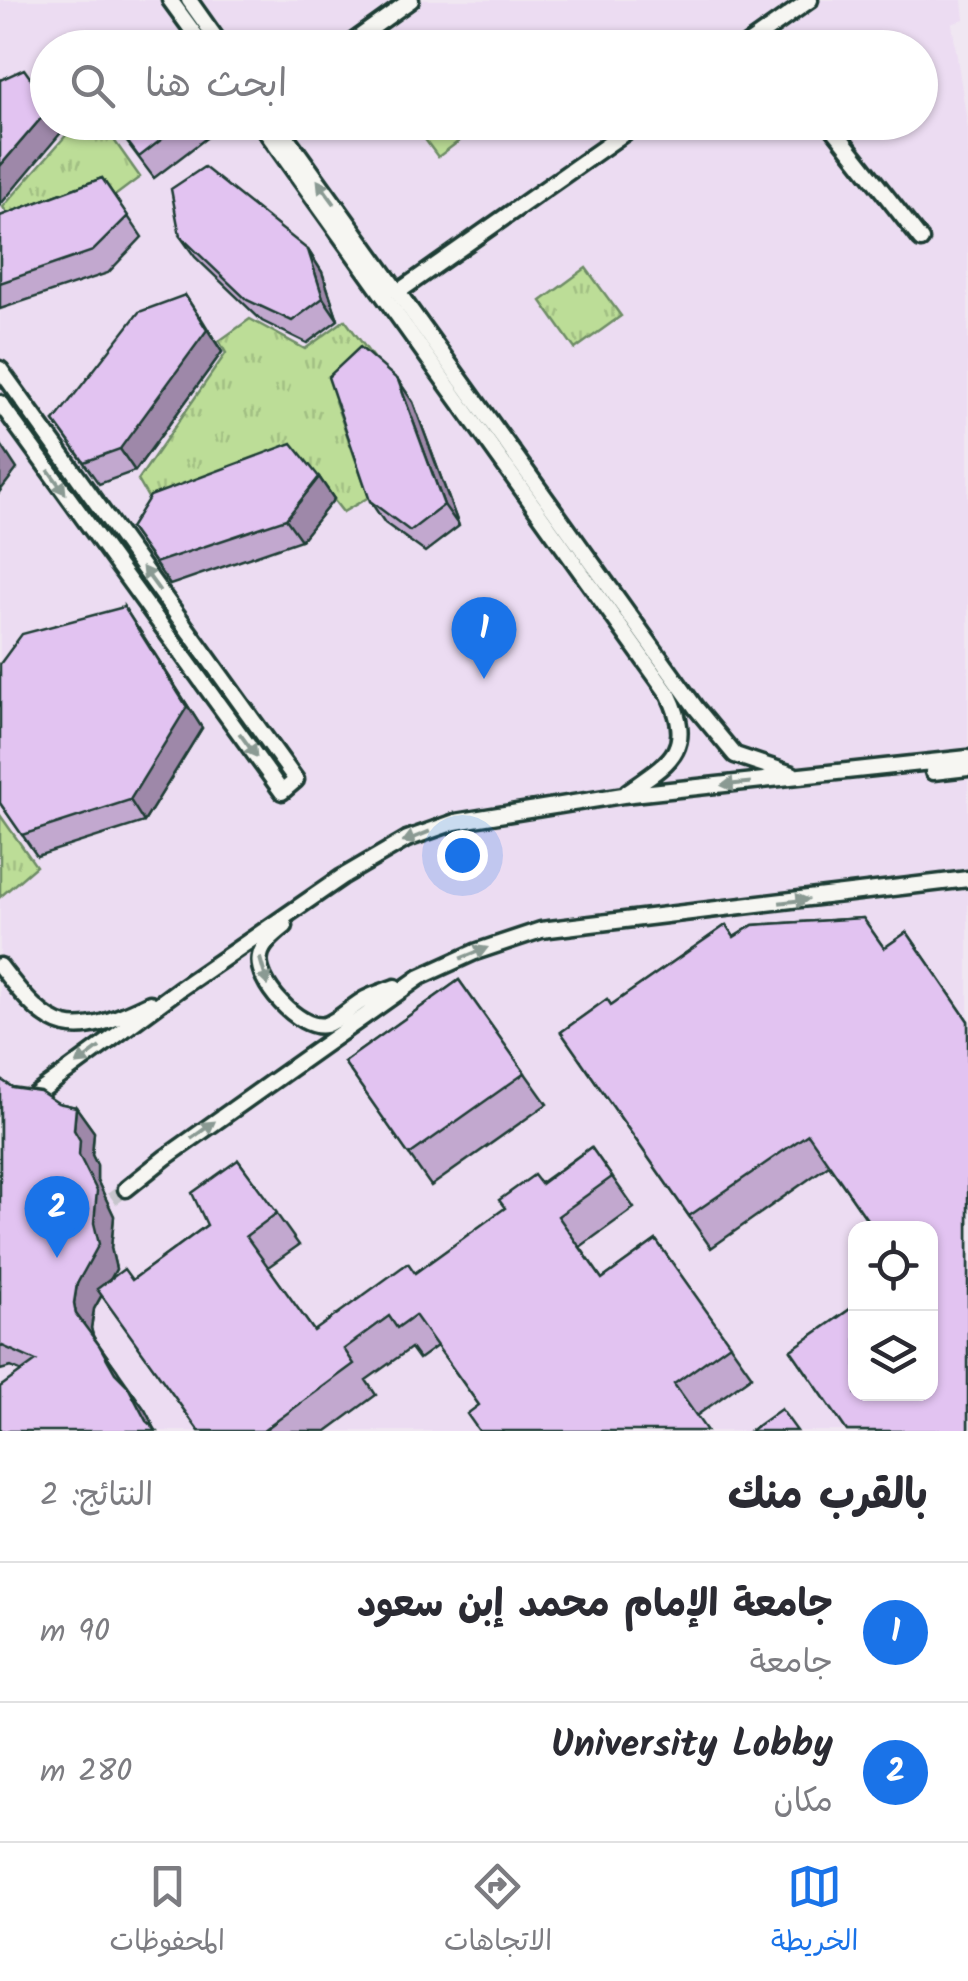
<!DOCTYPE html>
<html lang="ar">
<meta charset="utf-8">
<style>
body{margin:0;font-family:Kalam,"Playpen Sans Arabic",sans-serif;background:#f7f7f7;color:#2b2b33;direction:rtl}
.controls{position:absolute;right:30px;bottom:30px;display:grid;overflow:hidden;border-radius:20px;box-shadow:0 2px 8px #0004}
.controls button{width:90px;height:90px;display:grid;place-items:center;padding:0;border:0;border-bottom:2px solid #e1e1e2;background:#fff;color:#2b2b33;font:50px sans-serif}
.you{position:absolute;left:462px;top:855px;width:35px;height:35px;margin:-25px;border:8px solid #fff;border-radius:50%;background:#1a73e8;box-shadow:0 0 0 15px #1a73e833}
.badge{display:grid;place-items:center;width:65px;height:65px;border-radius:50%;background:#1a73e8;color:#fff;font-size:32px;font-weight:700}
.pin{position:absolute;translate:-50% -82px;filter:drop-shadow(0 2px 5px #0008)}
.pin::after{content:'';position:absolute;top:52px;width:35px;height:30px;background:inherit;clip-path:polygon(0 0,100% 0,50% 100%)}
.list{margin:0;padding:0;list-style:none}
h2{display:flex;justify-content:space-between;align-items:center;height:130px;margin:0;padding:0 40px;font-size:42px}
h2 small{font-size:32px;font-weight:400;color:#7c7c81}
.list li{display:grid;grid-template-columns:65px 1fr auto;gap:30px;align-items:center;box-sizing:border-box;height:140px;padding:0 40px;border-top:2px solid #e1e1e2}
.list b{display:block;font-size:38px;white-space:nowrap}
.list p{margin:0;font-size:32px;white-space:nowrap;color:#7c7c81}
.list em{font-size:32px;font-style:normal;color:#7c7c81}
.icon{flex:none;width:55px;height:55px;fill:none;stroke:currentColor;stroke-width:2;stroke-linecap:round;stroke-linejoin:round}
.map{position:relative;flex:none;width:968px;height:1431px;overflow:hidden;direction:ltr}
.search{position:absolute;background:#fff;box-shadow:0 2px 8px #0004;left:30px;right:30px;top:30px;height:110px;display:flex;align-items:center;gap:25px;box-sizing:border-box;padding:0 35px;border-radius:55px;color:#7c7c81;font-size:38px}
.sheet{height:410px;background:#fff}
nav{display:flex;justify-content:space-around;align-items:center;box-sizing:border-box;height:140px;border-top:2px solid #e1e1e2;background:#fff;font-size:28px;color:#7c7c81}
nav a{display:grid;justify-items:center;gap:5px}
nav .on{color:#1a73e8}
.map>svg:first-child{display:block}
</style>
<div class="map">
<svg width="968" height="1431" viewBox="0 0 968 1431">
<defs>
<pattern id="park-tufts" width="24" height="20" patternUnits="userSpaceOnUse" patternTransform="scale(2.5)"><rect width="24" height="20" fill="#bcdd97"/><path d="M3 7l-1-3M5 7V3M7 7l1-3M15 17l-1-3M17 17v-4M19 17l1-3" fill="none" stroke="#a1bf83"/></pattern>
</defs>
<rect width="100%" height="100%" fill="#f0e7f2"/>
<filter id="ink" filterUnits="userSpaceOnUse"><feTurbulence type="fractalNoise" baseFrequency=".01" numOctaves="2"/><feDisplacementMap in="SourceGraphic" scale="20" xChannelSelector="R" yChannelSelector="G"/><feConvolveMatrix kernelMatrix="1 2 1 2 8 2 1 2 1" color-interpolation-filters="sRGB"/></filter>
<g filter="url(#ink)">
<path fill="#ecdcf2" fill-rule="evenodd" d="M0 0H962L964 19 952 24 968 129V1431H0ZM48 48H920V122H48ZM856 1228H930V1394H856Z"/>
<path fill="url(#park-tufts)" stroke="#6e8d66" stroke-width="2.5" d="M77 123H102L140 177 112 198 19 232 3 207Z
M483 123 438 157 413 123V122Z
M586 268 621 316 575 349 541 301Z
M250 319 305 349 345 320 377 363 335 401 369 497 343 512 301 458 158 515 138 480 226 353 219 341Z
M0 815 36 866 0 897Z"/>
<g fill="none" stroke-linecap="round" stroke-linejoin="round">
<path stroke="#c6c5cc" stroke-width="14" stroke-dasharray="14 7" stroke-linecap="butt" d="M95 1211 126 1189"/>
<defs>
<path id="minor" d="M170 0 205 48
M189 0 223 48
M344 48 411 0
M742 48 810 0
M259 122 669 695C695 750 670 762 627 792
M276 122 696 708 735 755 792 774
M828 122 921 240
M398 292 626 132
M0 369 296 780 282 792 0 403
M933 772 968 768
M285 926C275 934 262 944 260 956 254 981 300 1031 325 1025 338 1021 352 1006 365 999 374 994 385 991 395 987
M0 966C53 1036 71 1041 150 1003
M31 1098 178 990 342 877 407 839 455 822 623 795 968 758
M126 1189 166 1157 420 977 475 952 541 930 968 879"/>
</defs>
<use href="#minor" stroke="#1f3d34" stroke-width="21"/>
<use href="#minor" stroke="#f6f6f2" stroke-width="14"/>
</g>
<path fill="#c2a8cf" stroke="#1f3d34" stroke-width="2.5" d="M112 122H199L209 136 154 178Z
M102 178 142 237 108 273 0 309V216Z
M180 236 308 250 322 272 338 320 307 343 262 321 195 257Z
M200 316 222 352 135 471 99 484 54 421Z
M398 380 413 402 459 526 425 552 385 523 370 501Z
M319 477 334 499 301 540 170 585 130 528Z
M139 629 202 728 144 822 37 856 0 803Z
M863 918 884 948 907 932 968 1021V1431H847L791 1350 856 1305V1394H930V1228H873L829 1165 711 1248 561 1032 607 999 611 1005 726 925 734 937 753 925Z
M459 980 547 1104 431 1186 344 1062Z
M0 1079 12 1087 58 1103 76 1107 94 1132 92 1155 97 1165V1180L114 1216 111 1248 116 1269 110 1279 132 1280 207 1225 238 1160 299 1245 268 1267 314 1331 415 1273 591 1147 634 1208 580 1247 602 1279 656 1240 752 1376 696 1416 479 1405 437 1346 419 1359 411 1348 366 1380 376 1395 327 1431H199L102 1295 94 1309 91 1328 93 1336 145 1410 155 1429 11 1367 0 1370Z"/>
<path fill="#9e88a9" stroke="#1f3d34" stroke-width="2.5" d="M48 110V122H61L65 128 0 205V166Z
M308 250 322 272 338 320 323 298Z
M185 295 222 352 135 471 120 449Z
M398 380 413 402 459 526 444 505Z
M0 443 17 469 0 491Z
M319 477 334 499 301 540 286 519Z
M124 607 202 728 144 822 130 800Z
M76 1107 94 1132 92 1155 97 1165V1180L114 1216 111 1248 116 1269 94 1309 91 1328 94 1339 76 1314 74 1303 77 1284 79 1155 74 1130Z
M99 1345 117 1370 132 1398 115 1373Z
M127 1385 145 1410 156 1431 146 1421Z"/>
<path fill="#e2c3f1" stroke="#1f3d34" stroke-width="2.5" d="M136 37 144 48H122Z
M24 69 48 103V110L0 166V80Z
M113 122H184L139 157Z
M204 167 308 250 323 298 292 321 247 300 180 236 171 189Z
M102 178 128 216 93 251 0 283V216Z
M185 295 207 330 120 449 84 462 54 421 139 312Z
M360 347 398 380 444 505 410 531 370 501 328 377Z
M292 443 319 477 286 519 155 563 130 528 150 496Z
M124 607 187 707 130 800 22 835 0 803V664L22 634Z
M863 918 884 948 907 932 968 1021V1431H847L791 1350 856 1305V1394H930V1228H873L808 1134 689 1216 561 1032 607 999 611 1005 726 925 734 937 753 925Z
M459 980 525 1073 409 1155 344 1062Z
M0 1079 12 1087 40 1091 58 1103 76 1107 74 1130 80 1140 79 1155 97 1191 94 1223 99 1244 77 1284 74 1303 76 1314 99 1345 115 1373 127 1385 146 1421 157 1431H0V1387L36 1361 0 1345Z
M591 1147 612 1177 558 1216 602 1279 656 1240 730 1344 674 1384 707 1431H479L467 1414 479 1405 415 1315 397 1328 389 1316 344 1349 354 1364 263 1431H199L97 1289 124 1269 132 1280 207 1225 192 1193 238 1160 277 1213 246 1236 314 1331 408 1263 415 1273 505 1208 499 1200 534 1175 541 1184Z
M781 1409 797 1431H750Z"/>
<defs><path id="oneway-solid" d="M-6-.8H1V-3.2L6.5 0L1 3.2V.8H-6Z" transform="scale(2.5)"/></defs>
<g fill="#8a9a93">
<use href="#oneway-solid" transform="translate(326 192) rotate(-126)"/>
<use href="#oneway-solid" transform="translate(57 482) rotate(54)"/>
<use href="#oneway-solid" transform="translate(151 579) rotate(-126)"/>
<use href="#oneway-solid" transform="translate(248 745) rotate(54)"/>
<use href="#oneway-solid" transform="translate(736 784) rotate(174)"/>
<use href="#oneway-solid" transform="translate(416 837) rotate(158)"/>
<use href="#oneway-solid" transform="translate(794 901) rotate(-7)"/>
<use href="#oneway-solid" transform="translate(474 953) rotate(-22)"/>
<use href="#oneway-solid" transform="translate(264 972) rotate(74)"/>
<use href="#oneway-solid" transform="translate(88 1056) rotate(143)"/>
<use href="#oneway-solid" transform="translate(203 1130) rotate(-36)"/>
</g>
</g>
</svg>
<div class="controls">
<button><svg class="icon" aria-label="locate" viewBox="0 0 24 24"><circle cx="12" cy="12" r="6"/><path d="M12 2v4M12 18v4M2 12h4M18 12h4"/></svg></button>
<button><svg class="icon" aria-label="layers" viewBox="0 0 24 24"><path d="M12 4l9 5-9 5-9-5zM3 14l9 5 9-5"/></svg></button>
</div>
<div class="you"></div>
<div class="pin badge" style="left:484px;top:679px">1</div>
<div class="pin badge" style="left:57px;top:1258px">2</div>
<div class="search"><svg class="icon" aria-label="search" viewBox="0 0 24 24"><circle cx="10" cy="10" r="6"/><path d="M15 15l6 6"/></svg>ابحث هنا</div>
</div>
<section class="sheet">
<h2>بالقرب منك<small>النتائج: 2</small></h2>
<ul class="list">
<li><span class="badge">1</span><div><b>جامعة الإمام محمد إبن سعود</b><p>جامعة</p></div><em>90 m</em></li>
<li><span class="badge">2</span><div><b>University Lobby</b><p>مكان</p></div><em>280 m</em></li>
</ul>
</section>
<nav>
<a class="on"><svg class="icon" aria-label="map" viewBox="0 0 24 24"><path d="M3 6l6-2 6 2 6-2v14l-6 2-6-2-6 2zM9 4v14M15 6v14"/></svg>الخريطة</a>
<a><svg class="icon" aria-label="directions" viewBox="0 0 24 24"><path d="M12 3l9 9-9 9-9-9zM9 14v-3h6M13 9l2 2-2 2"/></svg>الاتجاهات</a>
<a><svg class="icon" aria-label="saved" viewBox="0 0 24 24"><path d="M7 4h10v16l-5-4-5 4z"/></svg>المحفوظات</a>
</nav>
